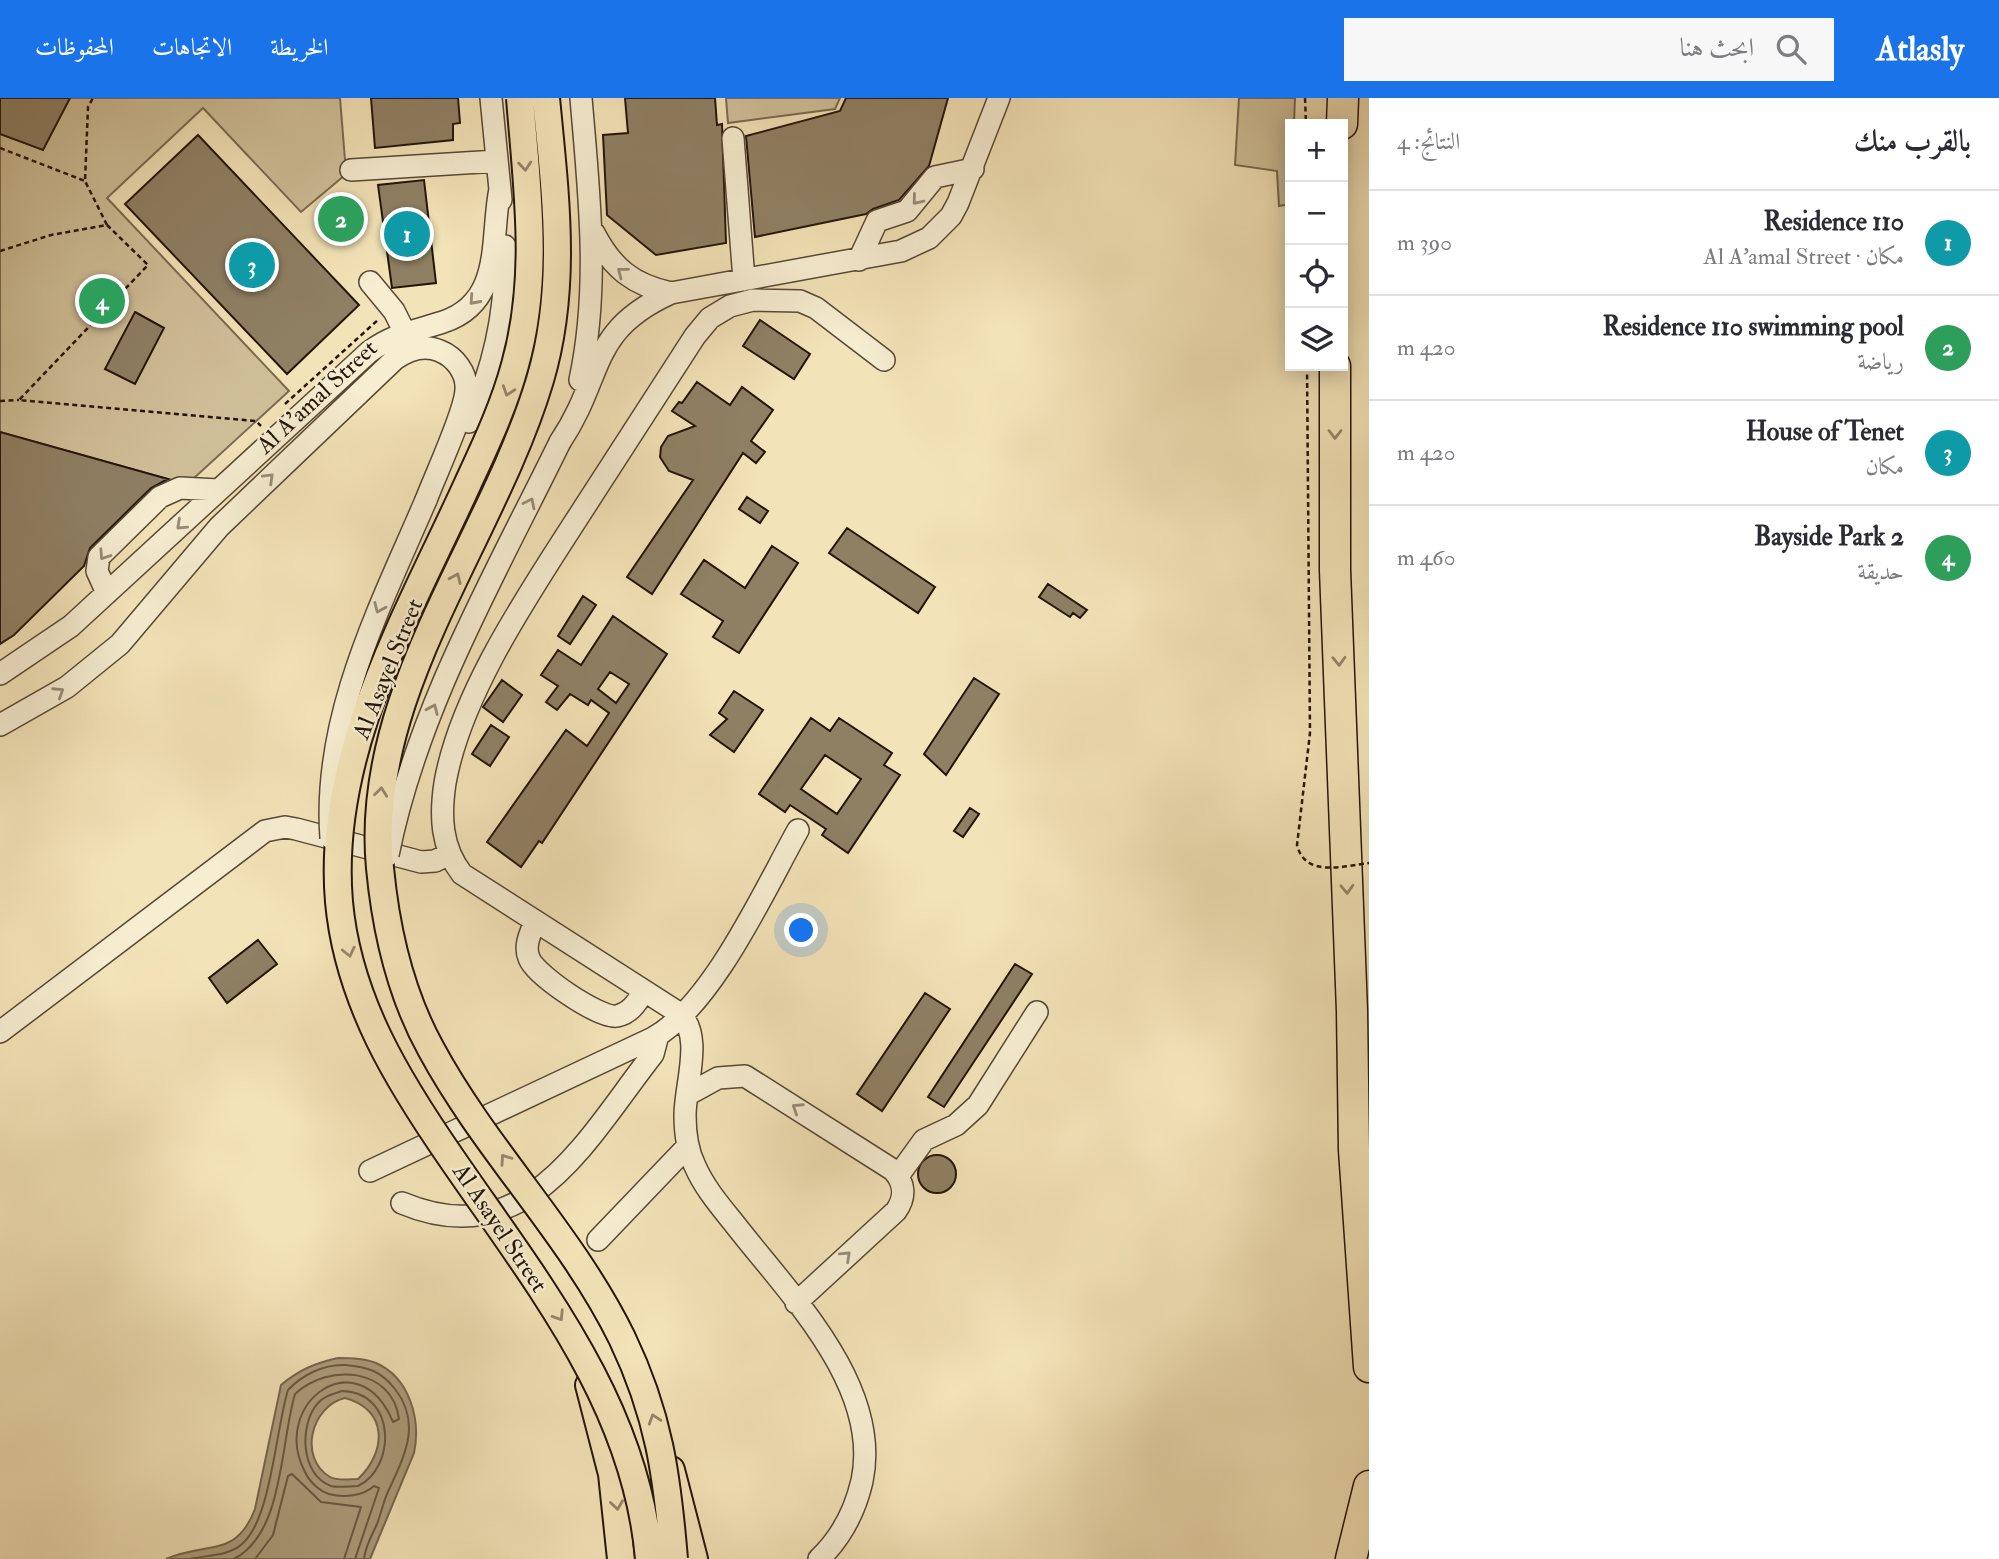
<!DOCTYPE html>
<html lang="ar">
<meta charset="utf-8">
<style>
body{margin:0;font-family:"IM FELL Double Pica",Amiri,serif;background:#f7f7f7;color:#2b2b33;direction:rtl}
.controls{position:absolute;right:21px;top:21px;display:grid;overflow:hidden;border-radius:0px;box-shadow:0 4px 18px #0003}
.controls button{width:63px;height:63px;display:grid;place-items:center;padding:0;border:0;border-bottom:2px solid #e1e1e2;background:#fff;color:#2b2b33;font:35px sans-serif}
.you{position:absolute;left:802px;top:833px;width:24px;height:24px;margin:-18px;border:5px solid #fff;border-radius:50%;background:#1a73e8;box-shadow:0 0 0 10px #1a73e833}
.badge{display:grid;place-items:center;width:46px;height:46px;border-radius:50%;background:#1a73e8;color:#fff;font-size:23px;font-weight:700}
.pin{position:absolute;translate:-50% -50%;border:4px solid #fff;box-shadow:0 2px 7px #0006}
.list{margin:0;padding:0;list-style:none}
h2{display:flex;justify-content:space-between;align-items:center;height:91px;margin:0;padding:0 28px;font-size:30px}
h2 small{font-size:23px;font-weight:400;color:#7c7c81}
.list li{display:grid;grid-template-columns:46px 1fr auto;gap:21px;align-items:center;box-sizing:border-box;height:105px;padding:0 28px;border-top:2px solid #e1e1e2}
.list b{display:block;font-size:26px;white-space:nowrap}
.list p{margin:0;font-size:23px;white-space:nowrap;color:#7c7c81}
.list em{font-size:23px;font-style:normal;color:#7c7c81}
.icon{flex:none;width:38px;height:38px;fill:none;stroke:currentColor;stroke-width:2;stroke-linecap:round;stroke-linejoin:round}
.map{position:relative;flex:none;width:1369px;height:1461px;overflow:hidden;direction:ltr}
header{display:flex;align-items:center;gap:42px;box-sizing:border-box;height:98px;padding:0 35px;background:#1a73e8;color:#fff}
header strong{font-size:33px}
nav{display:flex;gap:38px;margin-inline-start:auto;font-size:24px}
.search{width:490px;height:63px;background:#f7f7f7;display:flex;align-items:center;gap:18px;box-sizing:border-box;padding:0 24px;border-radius:0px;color:#7c7c81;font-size:26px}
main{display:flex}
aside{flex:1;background:#fff}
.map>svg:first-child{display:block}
</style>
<header>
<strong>Atlasly</strong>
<div class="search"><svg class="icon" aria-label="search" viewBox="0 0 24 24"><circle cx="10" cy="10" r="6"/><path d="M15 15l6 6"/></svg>ابحث هنا</div>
<nav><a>الخريطة</a><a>الاتجاهات</a><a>المحفوظات</a></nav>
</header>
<main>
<aside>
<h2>بالقرب منك<small>النتائج: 4</small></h2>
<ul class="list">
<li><span class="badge" style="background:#0f9aa8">1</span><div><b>Residence 110</b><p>مكان · Al A'amal Street</p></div><em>390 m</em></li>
<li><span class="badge" style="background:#2e9e5b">2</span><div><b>Residence 110 swimming pool</b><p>رياضة</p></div><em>420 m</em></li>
<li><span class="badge" style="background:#0f9aa8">3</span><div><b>House of Tenet</b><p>مكان</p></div><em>420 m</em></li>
<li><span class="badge" style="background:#2e9e5b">4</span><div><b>Bayside Park 2</b><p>حديقة</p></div><em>460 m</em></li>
</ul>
</aside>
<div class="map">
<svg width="1369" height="1461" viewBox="0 0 1369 1461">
<rect width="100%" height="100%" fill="#f3e3b8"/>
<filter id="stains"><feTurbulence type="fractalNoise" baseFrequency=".00286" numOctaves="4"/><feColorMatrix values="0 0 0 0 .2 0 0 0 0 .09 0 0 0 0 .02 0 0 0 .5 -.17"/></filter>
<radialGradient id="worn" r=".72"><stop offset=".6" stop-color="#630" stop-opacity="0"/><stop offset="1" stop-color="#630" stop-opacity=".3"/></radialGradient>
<path fill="#d0c09a" stroke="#7a6a52" stroke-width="2" d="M70 0H340L345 62 351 72 301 114 203 10 107 100 289 293 193 381 175 383 0 334V36L43 51Z
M726 0H840L835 11 728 25Z
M1239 0H1295L1294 26H1290V106L1279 108 1277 73 1235 67Z"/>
<path fill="#ac9d7c" stroke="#75664e" stroke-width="2" fill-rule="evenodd" d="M330 100 361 132 352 142 320 110Z
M338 1260C350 1260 365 1260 376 1265 410 1280 421 1322 414 1355L370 1461H166C206 1443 236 1461 255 1411L281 1287C299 1272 315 1265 338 1260ZM345 1300C388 1311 387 1354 358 1381 350 1381 337 1383 330 1379 298 1360 311 1308 345 1300Z"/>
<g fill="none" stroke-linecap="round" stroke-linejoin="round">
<path stroke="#685842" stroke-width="2" d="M342 1293C397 1294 396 1370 358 1388 350 1388 338 1390 331 1388 300 1377 299 1326 318 1305 324 1298 333 1296 342 1293Z
M190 1461C207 1457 229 1458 242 1446 271 1422 276 1330 288 1292 302 1277 324 1266 345 1267 368 1269 381 1273 395 1291 423 1327 403 1360 387 1396 383 1405 381 1416 377 1426 372 1437 365 1449 364 1461
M234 1461C284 1435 280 1346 295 1296 328 1265 392 1269 399 1321L393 1324C358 1240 269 1306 305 1374 309 1383 319 1393 329 1396 344 1400 363 1398 374 1388L379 1390 355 1461
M255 1461 273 1437 288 1378 292 1376 321 1404 361 1409 344 1461"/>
</g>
<path fill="#8f8064" stroke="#231409" stroke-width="2" fill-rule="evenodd" d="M0 0H70L43 52 0 36Z
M371 0H458L460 25 453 26V42L375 50Z
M625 0H715L717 27 722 26 726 145 656 157 607 117 603 37 628 35Z
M846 0H948L929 68 899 102 873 111 866 116 755 139 746 38 840 13Z
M198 37 359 207 287 276 125 106Z
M424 82 436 185 392 190 378 87Z
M135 214 164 230 135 286 105 271Z
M760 222 810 256 794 281 743 248Z
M697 284 730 307 742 289 773 312 751 343 765 354 756 365 743 355 652 496 627 479 693 382 669 373 660 359 661 349 668 338 695 328 672 313 679 304 682 305Z
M0 334 168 381 151 390 90 450 84 468 14 537 0 546Z
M747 399 768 413 760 425 739 411Z
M847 430 935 489 918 515 829 455Z
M772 448 798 465 739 555 713 539 723 523 681 496 704 462 745 490Z
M1048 486 1087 512 1080 520 1073 515 1070 519 1039 499Z
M583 498 596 507 570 546 558 538Z
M613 518 667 556 542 745 539 743 521 769 487 744 566 632 587 648 609 615 591 602 588 607 570 596 557 612 546 604 558 588 541 577 558 552 581 567ZM610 574 629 586 616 605 598 591Z
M974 580 999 596 946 677 924 656Z
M502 582 522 597 503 624 483 609Z
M734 593 763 612 734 654 710 637 727 621 719 615Z
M811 620 830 633 839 620 892 655 884 667 900 677 848 755 822 737 826 731 790 707 785 714 759 696ZM825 657 861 681 837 716 801 691Z
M491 627 509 639 490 668 472 656Z
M970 710 979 716 963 739 954 733Z
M258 842 277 866 227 905 209 880Z
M1015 866 1032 876 944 1009 928 999Z
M925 895 950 911 882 1013 857 996Z
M918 1076a19 19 0 1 1 38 0a19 19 0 1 1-38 0Z"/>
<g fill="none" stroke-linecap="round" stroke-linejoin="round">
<defs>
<path id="minor" d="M491 0 501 102
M733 40 744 182
M351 72 497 63
M594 135C612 170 633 187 671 195
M859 162 877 123 907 113 935 79 973 71
M370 184 394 213 404 233
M580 282C600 188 589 95 581 0
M469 324C495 268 507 210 505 148
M560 344C605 277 587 233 671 195L901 153 929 140 951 118 958 105 999 0
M107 495 97 473 99 459 160 399 180 390 218 392
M0 576 71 528 369 254C393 236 415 233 443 224 504 204 490 140 500 91
M0 627 67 589 120 546 219 429 395 261C409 251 424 246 440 253 455 259 467 275 466 291 466 312 435 378 426 402
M535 824C530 836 524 848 529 860 535 877 600 921 617 918 631 915 637 904 644 893
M0 934 265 733 285 729 296 731 421 764 435 763 449 756
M687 997 718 980 745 978 893 1072C905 1085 906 1099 896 1113L796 1205
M370 1073 653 940C712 908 765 791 798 732
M898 1078 924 1042 956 1027 978 1007 1037 914
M402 1105C528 1158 587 1040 653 956L658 937
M598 1142 687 1049
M819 1461C841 1440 855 1413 862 1383 882 1289 791 1198 737 1129 722 1110 705 1091 695 1068 687 1052 685 1035 685 1017 685 987 704 937 679 915L462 776C441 749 440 718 445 685 460 599 524 503 571 430 613 366 654 302 695 238L710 220 730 208 753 202 800 203 816 210 884 262"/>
<path id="major" d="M589 1287 612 1376 621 1461
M671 1372 694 1461"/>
<path id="highway" d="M1342 26 1343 0
M1335 268V472L1352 913 1354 1052 1369 1269
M1351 1461 1369 1388"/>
</defs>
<use href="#minor" stroke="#574835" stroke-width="24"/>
<use href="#major" stroke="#231409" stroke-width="30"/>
<use href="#highway" stroke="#231409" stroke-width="33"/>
<path stroke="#231409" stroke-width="2.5" stroke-dasharray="5 3.5" stroke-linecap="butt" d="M1305 0 1306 26
M0 50 85 83
M107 127 148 167 19 302 256 323 261 328
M0 153 51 137 107 127 85 83 88 9 93 0
M0 303 19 302
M285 306 379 221"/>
<use href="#minor" stroke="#f7edd1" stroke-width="21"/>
<use href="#major" stroke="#f3e3b8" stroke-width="26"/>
<use href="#highway" stroke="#f3e3b8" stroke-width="30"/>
<defs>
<path id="minor-bridge" d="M331 740C322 620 380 509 426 402
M388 757C417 611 495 477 560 344"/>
<path id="major-bridge" d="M520 0C527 90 540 178 515 267 504 308 486 346 468 385 409 515 326 654 339 804 348 902 398 983 452 1061 537 1185 636 1306 649 1461
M546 0C555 95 568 188 540 282 492 443 363 595 380 770 386 833 400 895 431 951 486 1053 571 1136 622 1240 659 1317 667 1377 674 1461"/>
</defs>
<use href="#minor-bridge" stroke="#574835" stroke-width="24" stroke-linecap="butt"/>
<use href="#major-bridge" stroke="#231409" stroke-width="30" stroke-linecap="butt"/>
<path stroke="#231409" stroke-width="2.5" stroke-dasharray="5 3.5" stroke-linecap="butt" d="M1307 268 1310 635 1297 747C1305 780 1344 768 1369 765"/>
<use href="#minor-bridge" stroke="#f7edd1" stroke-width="21"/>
<use href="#major-bridge" stroke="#f3e3b8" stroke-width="26"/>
</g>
<defs><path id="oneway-chevron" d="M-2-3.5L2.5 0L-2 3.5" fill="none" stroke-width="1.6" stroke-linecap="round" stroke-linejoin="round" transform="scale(1.75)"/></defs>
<g stroke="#958669">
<use href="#oneway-chevron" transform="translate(525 68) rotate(85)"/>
<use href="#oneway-chevron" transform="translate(508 293) rotate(109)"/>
<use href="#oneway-chevron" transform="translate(1335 336) rotate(90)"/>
<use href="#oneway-chevron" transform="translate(456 480) rotate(-66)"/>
<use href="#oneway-chevron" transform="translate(1339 563) rotate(88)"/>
<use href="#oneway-chevron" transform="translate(381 694) rotate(-83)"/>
<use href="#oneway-chevron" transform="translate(1347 791) rotate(88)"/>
<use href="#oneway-chevron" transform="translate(349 854) rotate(77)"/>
<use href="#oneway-chevron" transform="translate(505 1061) rotate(-125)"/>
<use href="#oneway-chevron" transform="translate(559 1218) rotate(57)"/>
<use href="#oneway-chevron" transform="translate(654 1321) rotate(-108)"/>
<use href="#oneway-chevron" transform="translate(617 1407) rotate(82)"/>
</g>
<g stroke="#988b77">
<use href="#oneway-chevron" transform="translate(917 102) rotate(129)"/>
<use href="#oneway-chevron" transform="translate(622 174) rotate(-142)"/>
<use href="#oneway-chevron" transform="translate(474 202) rotate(132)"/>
<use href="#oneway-chevron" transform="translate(269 380) rotate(-44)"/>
<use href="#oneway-chevron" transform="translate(530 405) rotate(-64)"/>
<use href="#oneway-chevron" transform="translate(181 427) rotate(137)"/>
<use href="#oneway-chevron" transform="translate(104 457) rotate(124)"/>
<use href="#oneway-chevron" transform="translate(379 510) rotate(114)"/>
<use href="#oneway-chevron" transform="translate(59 594) rotate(-33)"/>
<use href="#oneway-chevron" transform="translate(433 611) rotate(-66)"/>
<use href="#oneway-chevron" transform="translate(797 1010) rotate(-147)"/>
<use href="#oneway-chevron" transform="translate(846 1158) rotate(-43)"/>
</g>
<g text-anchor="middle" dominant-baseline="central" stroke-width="5" stroke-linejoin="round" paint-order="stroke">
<g font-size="24" fill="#231409" stroke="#f7edd1">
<text transform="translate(317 299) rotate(-43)">Al A'amal Street</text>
<text transform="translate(388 571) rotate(-68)">Al Asayel Street</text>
<text transform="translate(500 1130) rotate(56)">Al Asayel Street</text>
</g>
</g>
<rect width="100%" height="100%" filter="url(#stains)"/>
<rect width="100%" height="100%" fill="url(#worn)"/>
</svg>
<div class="controls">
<button>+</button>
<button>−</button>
<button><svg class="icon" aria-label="locate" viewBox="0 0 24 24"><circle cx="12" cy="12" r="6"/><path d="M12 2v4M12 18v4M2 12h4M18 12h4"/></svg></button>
<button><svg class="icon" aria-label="layers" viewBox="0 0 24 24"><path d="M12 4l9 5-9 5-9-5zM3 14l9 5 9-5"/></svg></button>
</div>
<div class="you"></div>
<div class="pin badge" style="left:407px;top:136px;background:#0f9aa8">1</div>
<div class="pin badge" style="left:341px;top:121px;background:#2e9e5b">2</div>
<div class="pin badge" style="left:252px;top:167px;background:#0f9aa8">3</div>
<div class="pin badge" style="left:102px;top:203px;background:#2e9e5b">4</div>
</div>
</main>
